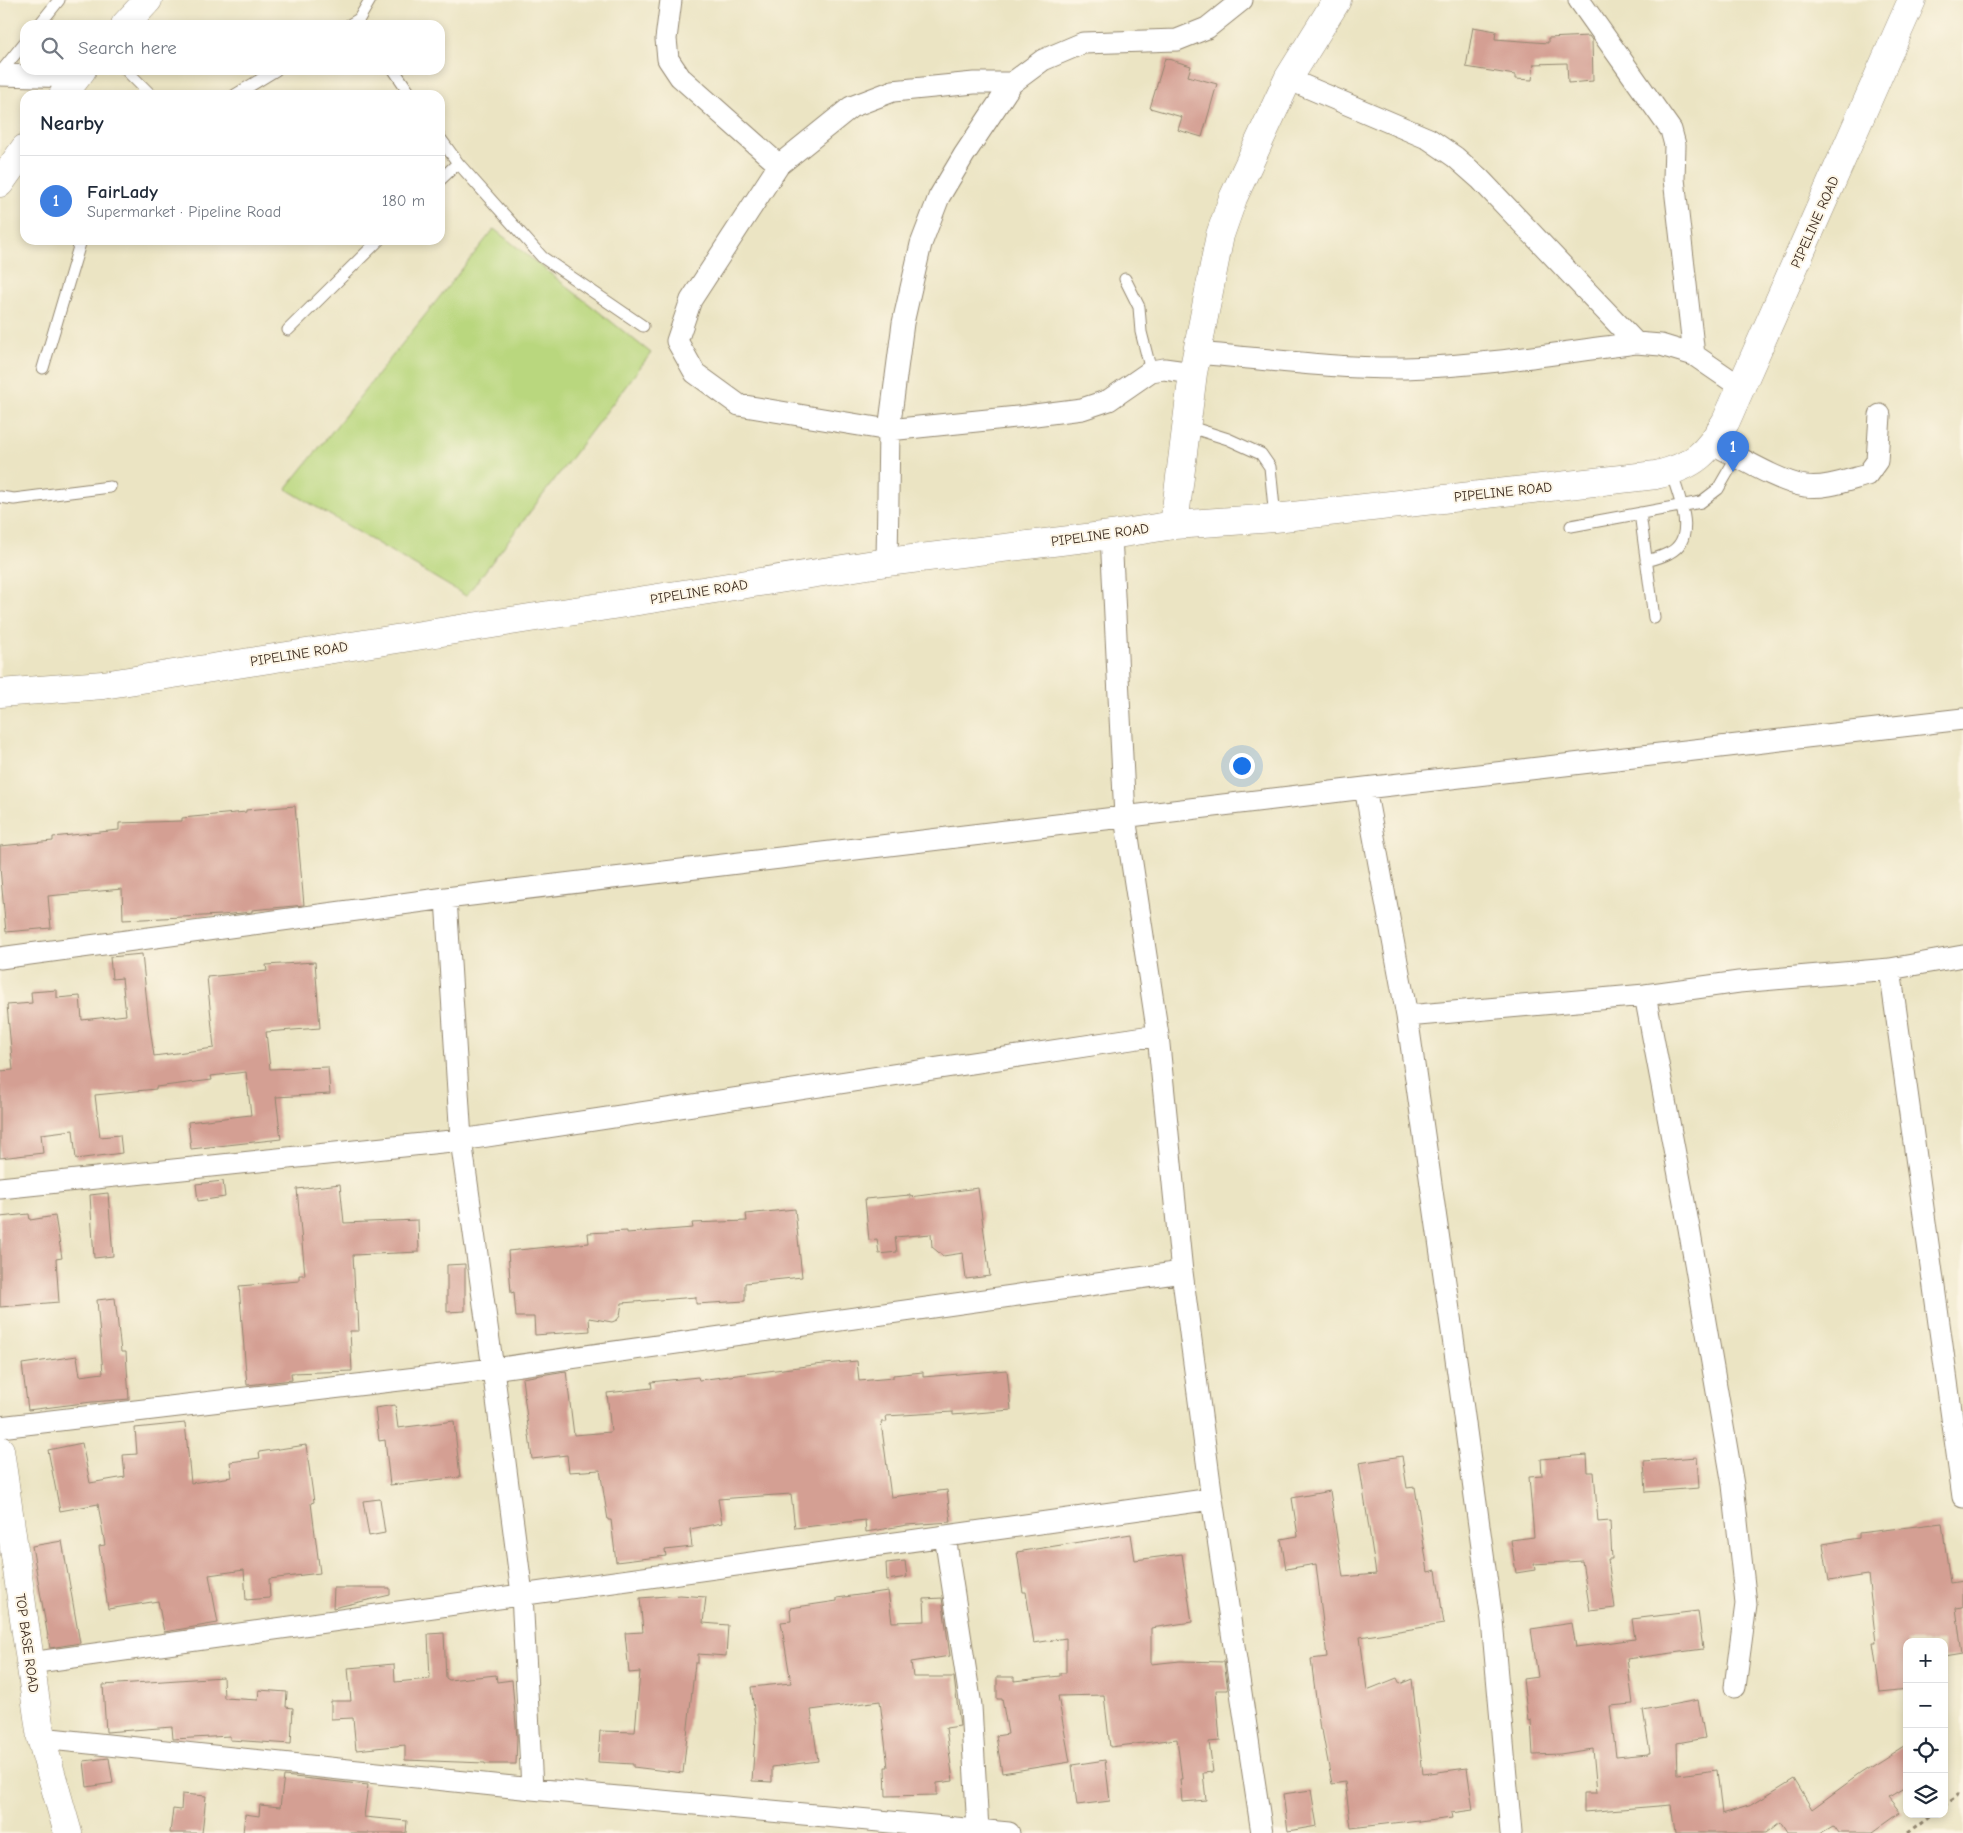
<!DOCTYPE html>
<meta charset="utf-8">
<style>
body{margin:0;font-family:"Comic Neue",sans-serif;background:#f2f2f3;color:#1f2937}
.controls{position:absolute;right:15px;bottom:15px;display:grid;overflow:hidden;border-radius:10px;box-shadow:0 2px 8px #0003}
.controls button{width:45px;height:45px;display:grid;place-items:center;padding:0;border:0;border-bottom:1px solid #e0e1e3;background:#fff;color:#1f2937;font:25px sans-serif}
.you{position:absolute;left:1241px;top:765px;width:18px;height:18px;margin:-12px;border:4px solid #fff;border-radius:50%;background:#1a73e8;box-shadow:0 0 0 8px #1a73e833}
.badge{display:grid;place-items:center;width:32px;height:32px;border-radius:50%;background:#1a73e8;color:#fff;font-size:16px;font-weight:700}
.pin{position:absolute;translate:-50% -41px;filter:drop-shadow(0 1px 2px #0008)}
.pin::after{content:'';position:absolute;top:26px;width:18px;height:15px;background:inherit;clip-path:polygon(0 0,100% 0,50% 100%)}
.list{margin:0;padding:0;list-style:none}
h2{display:flex;justify-content:space-between;align-items:center;height:65px;margin:0;padding:0 20px;font-size:21px}
h2 small{font-size:16px;font-weight:400;color:#747a83}
.list li{display:grid;grid-template-columns:32px 1fr auto;gap:15px;align-items:center;box-sizing:border-box;height:90px;padding:0 20px;border-top:1px solid #e0e1e3}
.list b{display:block;font-size:19px;white-space:nowrap}
.list p{margin:0;font-size:16px;white-space:nowrap;color:#747a83}
.list em{font-size:16px;font-style:normal;color:#747a83}
.icon{flex:none;width:28px;height:28px;fill:none;stroke:currentColor;stroke-width:2;stroke-linecap:round;stroke-linejoin:round}
.map{position:relative;flex:none;width:1963px;height:1833px;overflow:hidden}
.search{position:absolute;background:#fff;box-shadow:0 2px 8px #0003;left:20px;top:20px;width:425px;height:55px;display:flex;align-items:center;gap:12px;box-sizing:border-box;padding:0 18px;border-radius:15px;color:#747a83;font-size:19px}
.panel{position:absolute;background:#fff;box-shadow:0 2px 8px #0003;left:20px;top:90px;width:425px;height:155px;border-radius:15px}
.map>svg:first-child{display:block}
</style>
<div class="map">
<svg width="1963" height="1833" viewBox="0 0 1963 1833">
<rect width="100%" height="100%" fill="#fcf5e5"/>
<filter id="ink" filterUnits="userSpaceOnUse"><feTurbulence type="fractalNoise" baseFrequency=".02" numOctaves="2"/><feDisplacementMap in="SourceGraphic" scale="10" xChannelSelector="R" yChannelSelector="G"/><feConvolveMatrix kernelMatrix="1 2 1 2 8 2 1 2 1" color-interpolation-filters="sRGB"/></filter>
<filter id="wash" filterUnits="userSpaceOnUse"><feTurbulence type="fractalNoise" baseFrequency=".0096" numOctaves="4" result="noise"/><feDisplacementMap in="SourceGraphic" scale="20" xChannelSelector="R" yChannelSelector="G"/><feGaussianBlur stdDeviation="1.12" result="paint"/><feColorMatrix in="noise" values="0 0 0 0 0 0 0 0 0 0 0 0 0 0 0 0 0 1.4 0 .05"/><feComposite in="paint" operator="in"/></filter>
<g filter="url(#wash)">
<rect width="100%" height="100%" fill="#ebe4c3"/>
<path fill="#b9d77e" stroke="#7a804e" d="M494 229 651 353 466 596 286 489Z"/>
<g id="blocks">
<path fill="#d49f93" d="M1473 27 1496 31 1495 39 1548 43V38L1589 36 1592 40 1593 81 1568 83 1567 63 1534 64 1532 80 1515 79V75L1466 67Z
M1165 58 1191 66 1188 76 1217 84 1202 137 1178 130 1182 117 1150 108Z
M295 806 304 905 252 910V912L222 915 123 920 122 889 48 896 51 928 6 932 0 868V846L53 841V837L119 830V823L182 821V818L246 812V810Z
M142 954 148 1013 154 1056 214 1048 207 977 267 971 266 965 315 962 320 1028 266 1032 270 1069 328 1067 330 1094 276 1097 281 1139 191 1149 188 1122 251 1115 246 1072 211 1076 212 1080 156 1087V1089L95 1095 100 1137 120 1135 122 1153 76 1159 73 1130 41 1134 43 1153 0 1158V1071L13 1070 7 1005 32 1003 31 992 57 990V998L80 996 82 1020 126 1015 122 978 112 979 110 957Z
M223 1181 225 1197 198 1201 196 1184Z
M340 1184 344 1223 418 1220 419 1252 353 1255 356 1311H358L359 1331H350L352 1371 291 1373 292 1380 247 1385 239 1286 299 1281V1275H305L297 1189Z
M978 1188 990 1276 966 1279 963 1253 943 1256 932 1247 931 1234 895 1237 897 1252 879 1254 877 1239 869 1240 865 1199 910 1195V1197Z
M108 1193 113 1256 94 1258 90 1195Z
M795 1209 802 1277 745 1283V1301L696 1304V1297L622 1303 620 1316 617 1320 612 1322 589 1318 590 1331 535 1335 534 1317H516L514 1292 511 1293 508 1251 589 1243 588 1233 627 1231V1233L693 1228 692 1223 747 1221 746 1214Z
M29 1214 30 1220 55 1216 62 1258 56 1259 59 1302 0 1307V1217Z
M465 1264V1311L447 1312V1265Z
M115 1298 121 1352H126L129 1399 92 1402 28 1410 22 1364 77 1356 80 1376 103 1373 97 1300Z
M857 1361 859 1381 893 1378V1375L923 1372V1377L1007 1370 1011 1410 953 1415V1412L886 1416 887 1422H881L891 1497 947 1490 951 1522 907 1525 866 1532 865 1520 795 1528 791 1494 718 1499 722 1523 690 1529 692 1547 665 1550 666 1556 616 1562 611 1520H608L600 1470 569 1472 567 1455 532 1459 522 1378 566 1371 574 1435 611 1432 607 1393 652 1388 651 1382 698 1377 699 1380 814 1365Z
M395 1405 398 1428 454 1421 460 1477 390 1485 385 1440 379 1441 375 1408Z
M185 1423 191 1483 232 1477 230 1462 260 1458 259 1452 306 1445 314 1502 311 1503 320 1573 269 1579 270 1598 246 1600 244 1570 209 1575 218 1623 164 1632 158 1601 108 1609 99 1546 105 1545 98 1504 60 1511 48 1450 82 1443 90 1483 125 1477 123 1455 137 1454 135 1428Z
M1587 1455 1588 1472H1594L1598 1522 1610 1521 1612 1559H1608L1615 1608 1590 1611 1582 1561 1534 1564 1535 1570 1516 1573 1511 1540 1534 1537 1529 1477 1542 1476 1541 1459Z
M1402 1456 1407 1488 1415 1487 1428 1572 1436 1570 1444 1624 1360 1637 1367 1690 1397 1678 1400 1684 1412 1679 1423 1774 1467 1768 1473 1810 1451 1813 1452 1818 1419 1822V1820L1351 1828 1345 1782 1332 1784 1322 1730H1320L1311 1659 1327 1657 1316 1564 1286 1569 1281 1539 1298 1536 1292 1498 1330 1491 1343 1577 1376 1574 1359 1463Z
M1697 1457 1699 1488 1646 1492 1644 1461Z
M380 1499 385 1533 369 1536 363 1501Z
M1942 1523 1950 1583 1963 1581V1607L1956 1608 1962 1654 1944 1657V1642H1907V1689L1880 1692 1873 1643H1876L1868 1575 1829 1581 1823 1544 1859 1538V1533Z
M1131 1534 1135 1560 1182 1554 1192 1622 1151 1628V1664L1180 1661 1224 1662 1228 1690H1216L1220 1741 1209 1742 1213 1772 1203 1773 1206 1800 1182 1802 1180 1779H1182L1177 1739 1110 1747 1104 1695 1058 1696 1070 1762 1002 1773 996 1736 1008 1734 1002 1699H997V1677H1014V1681L1060 1676V1673H1066V1638L1034 1643 1026 1592H1023L1017 1552Z
M62 1541 80 1643 50 1648 32 1546Z
M905 1561 907 1577 887 1580 886 1563Z
M334 1588H390V1595L333 1608Z
M888 1591 892 1622 925 1621 924 1599 942 1598 950 1656 911 1662 913 1677H954L960 1726 946 1728 953 1781 937 1783V1795L886 1796 885 1767H888L880 1701 811 1710 818 1761 772 1767V1782L752 1781 756 1725 751 1687 791 1683 781 1622 791 1621 790 1608 837 1601V1598Z
M680 1595 706 1597 703 1623 728 1625 726 1656 698 1654V1663H695L683 1773 633 1767V1764L598 1762 600 1731 635 1732 640 1672 629 1673 625 1633 643 1632 640 1598Z
M1698 1611 1703 1649 1627 1659 1633 1704 1610 1706 1616 1757 1648 1754V1753H1650L1643 1710 1698 1700 1705 1738 1677 1743 1678 1775 1717 1770 1722 1814 1752 1805 1794 1779 1812 1809 1861 1773 1907 1744V1787L1889 1798 1901 1813 1873 1833H1838L1833 1826 1821 1833H1787L1780 1822 1766 1833H1675L1671 1805 1584 1812V1793H1597L1593 1749 1560 1754 1533 1755 1531 1720 1528 1721 1523 1679 1538 1677 1531 1629 1572 1623 1576 1647 1635 1639 1632 1619Z
M444 1633 446 1678 449 1680 496 1675 497 1682 512 1680 517 1737 516 1764H485V1763L405 1760V1745L356 1750 353 1718 331 1719V1701H351L348 1668 394 1664 395 1682 430 1679 428 1634Z
M223 1677 224 1698 258 1700 259 1690 287 1692 286 1707 293 1708 291 1744 230 1740V1736L173 1739 172 1727 106 1732 103 1685Z
M109 1758 113 1783 87 1787 84 1761Z
M1105 1760 1110 1801 1077 1805 1072 1765Z
M284 1776 368 1785 364 1817 407 1821 406 1833H243L245 1814 259 1816 260 1805 280 1807Z
M1311 1790 1317 1826 1288 1831 1283 1794Z
M182 1794 206 1796 202 1833H170L173 1809 181 1810Z"/>
</g>
</g>
<g filter="url(#ink)">
<use href="#blocks" fill-opacity="0" stroke="#938770" stroke-width="1"/>
<g fill="none" stroke-linecap="round" stroke-linejoin="round">
<defs>
<path id="service" d="M39 25 59 0
M349 25 359 19 370 0
M126 70 151 95
M394 70 411 95
M0 73 25 42
M235 95 276 70
M440 138 458 163 542 257 643 326
M440 180 458 163
M1125 279 1139 307 1141 332 1151 371
M288 330 379 240
M43 368 81 240
M1187 426 1228 439 1261 454 1270 467 1275 518
M0 497 14 499 110 487
M1640 513 1654 618
M1571 526 1701 502 1718 489 1737 456
M1646 561C1654 559 1662 557 1669 553 1699 538 1678 496 1671 471"/>
<path id="minor" d="M671 0 666 39 668 59 680 77 779 165
M1579 0 1671 130 1675 145 1674 179 1694 355
M0 75 76 77
M1288 79 1429 139 1455 157 1480 179 1636 343
M1012 83H974L893 91 851 107 779 165 691 300 677 341 695 373 739 405 889 430 1027 416 1082 409 1109 400 1151 371 1164 369 1193 373
M1197 353C1266 359 1336 369 1405 368 1482 366 1559 353 1636 343L1661 345 1694 355 1742 388
M1713 444C1737 456 1781 483 1805 486 1825 489 1848 480 1867 475L1877 461 1880 415
M1111 535 1125 817 1158 1035 1182 1272 1212 1499 1262 1833
M887 562 889 430 903 323 921 244 939 197 964 155 1012 83 1043 60 1083 43 1177 40 1207 28 1242 0
M1365 788 1407 1016 1459 1380 1492 1620 1511 1833
M446 898 461 1140 493 1369 522 1594 532 1789
M0 958 446 898 1365 788 1963 719
M1890 969 1963 1497
M1645 995 1689 1228 1733 1485 1746 1604 1735 1687
M1407 1016 1645 995 1739 982 1890 969 1963 956
M0 1188 461 1140 1158 1035
M0 1427 493 1369 1182 1272
M945 1536 971 1706 978 1830
M30 1663 1212 1499
M41 1738 532 1789 1009 1833"/>
<path id="tertiary" d="M125 25 148 0
M63 95 82 70
M0 183 25 148
M1174 525 1193 373 1220 235 1233 198 1288 79 1337 0
M0 693 103 685 887 562 1111 535 1174 525 1275 518 1656 475C1694 466 1707 454 1726 421L1912 0
M0 1450 41 1738 68 1833"/>
</defs>
<use href="#service" stroke="#938770" stroke-width="13"/>
<use href="#minor" stroke="#938770" stroke-width="23"/>
<use href="#tertiary" stroke="#938770" stroke-width="29"/>
<path stroke="#938770" stroke-width="3" stroke-dasharray="4 4" stroke-linecap="butt" d="M1944 1806 1963 1792
M1908 1833 1933 1814"/>
<use href="#service" stroke="#fff" stroke-width="11"/>
<use href="#minor" stroke="#fff" stroke-width="21"/>
<use href="#tertiary" stroke="#fff" stroke-width="28"/>
</g>
</g>
<g text-anchor="middle" dominant-baseline="central" stroke-width="4" stroke-linejoin="round" paint-order="stroke">
<g font-size="14" fill="#3b2a1e" stroke="#fcf5e5">
<text transform="translate(1815 222) rotate(-66)">PIPELINE ROAD</text>
<text transform="translate(1503 492) rotate(-6)">PIPELINE ROAD</text>
<text transform="translate(1100 535) rotate(-8)">PIPELINE ROAD</text>
<text transform="translate(699 592) rotate(-9)">PIPELINE ROAD</text>
<text transform="translate(299 654) rotate(-9)">PIPELINE ROAD</text>
<text transform="translate(27 1643) rotate(82)">TOP BASE ROAD</text>
</g>
</g>
</svg>
<div class="controls">
<button>+</button>
<button>−</button>
<button><svg class="icon" aria-label="locate" viewBox="0 0 24 24"><circle cx="12" cy="12" r="6"/><path d="M12 2v4M12 18v4M2 12h4M18 12h4"/></svg></button>
<button><svg class="icon" aria-label="layers" viewBox="0 0 24 24"><path d="M12 4l9 5-9 5-9-5zM3 14l9 5 9-5"/></svg></button>
</div>
<div class="you"></div>
<div class="pin badge" style="left:1733px;top:472px;background:#3f7fe0">1</div>
<div class="search"><svg class="icon" aria-label="search" viewBox="0 0 24 24"><circle cx="10" cy="10" r="6"/><path d="M15 15l6 6"/></svg>Search here</div>
<section class="panel">
<h2>Nearby<small></small></h2>
<ul class="list">
<li><span class="badge" style="background:#3f7fe0">1</span><div><b>FairLady</b><p>Supermarket · Pipeline Road</p></div><em>180 m</em></li>
</ul>
</section>
</div>
